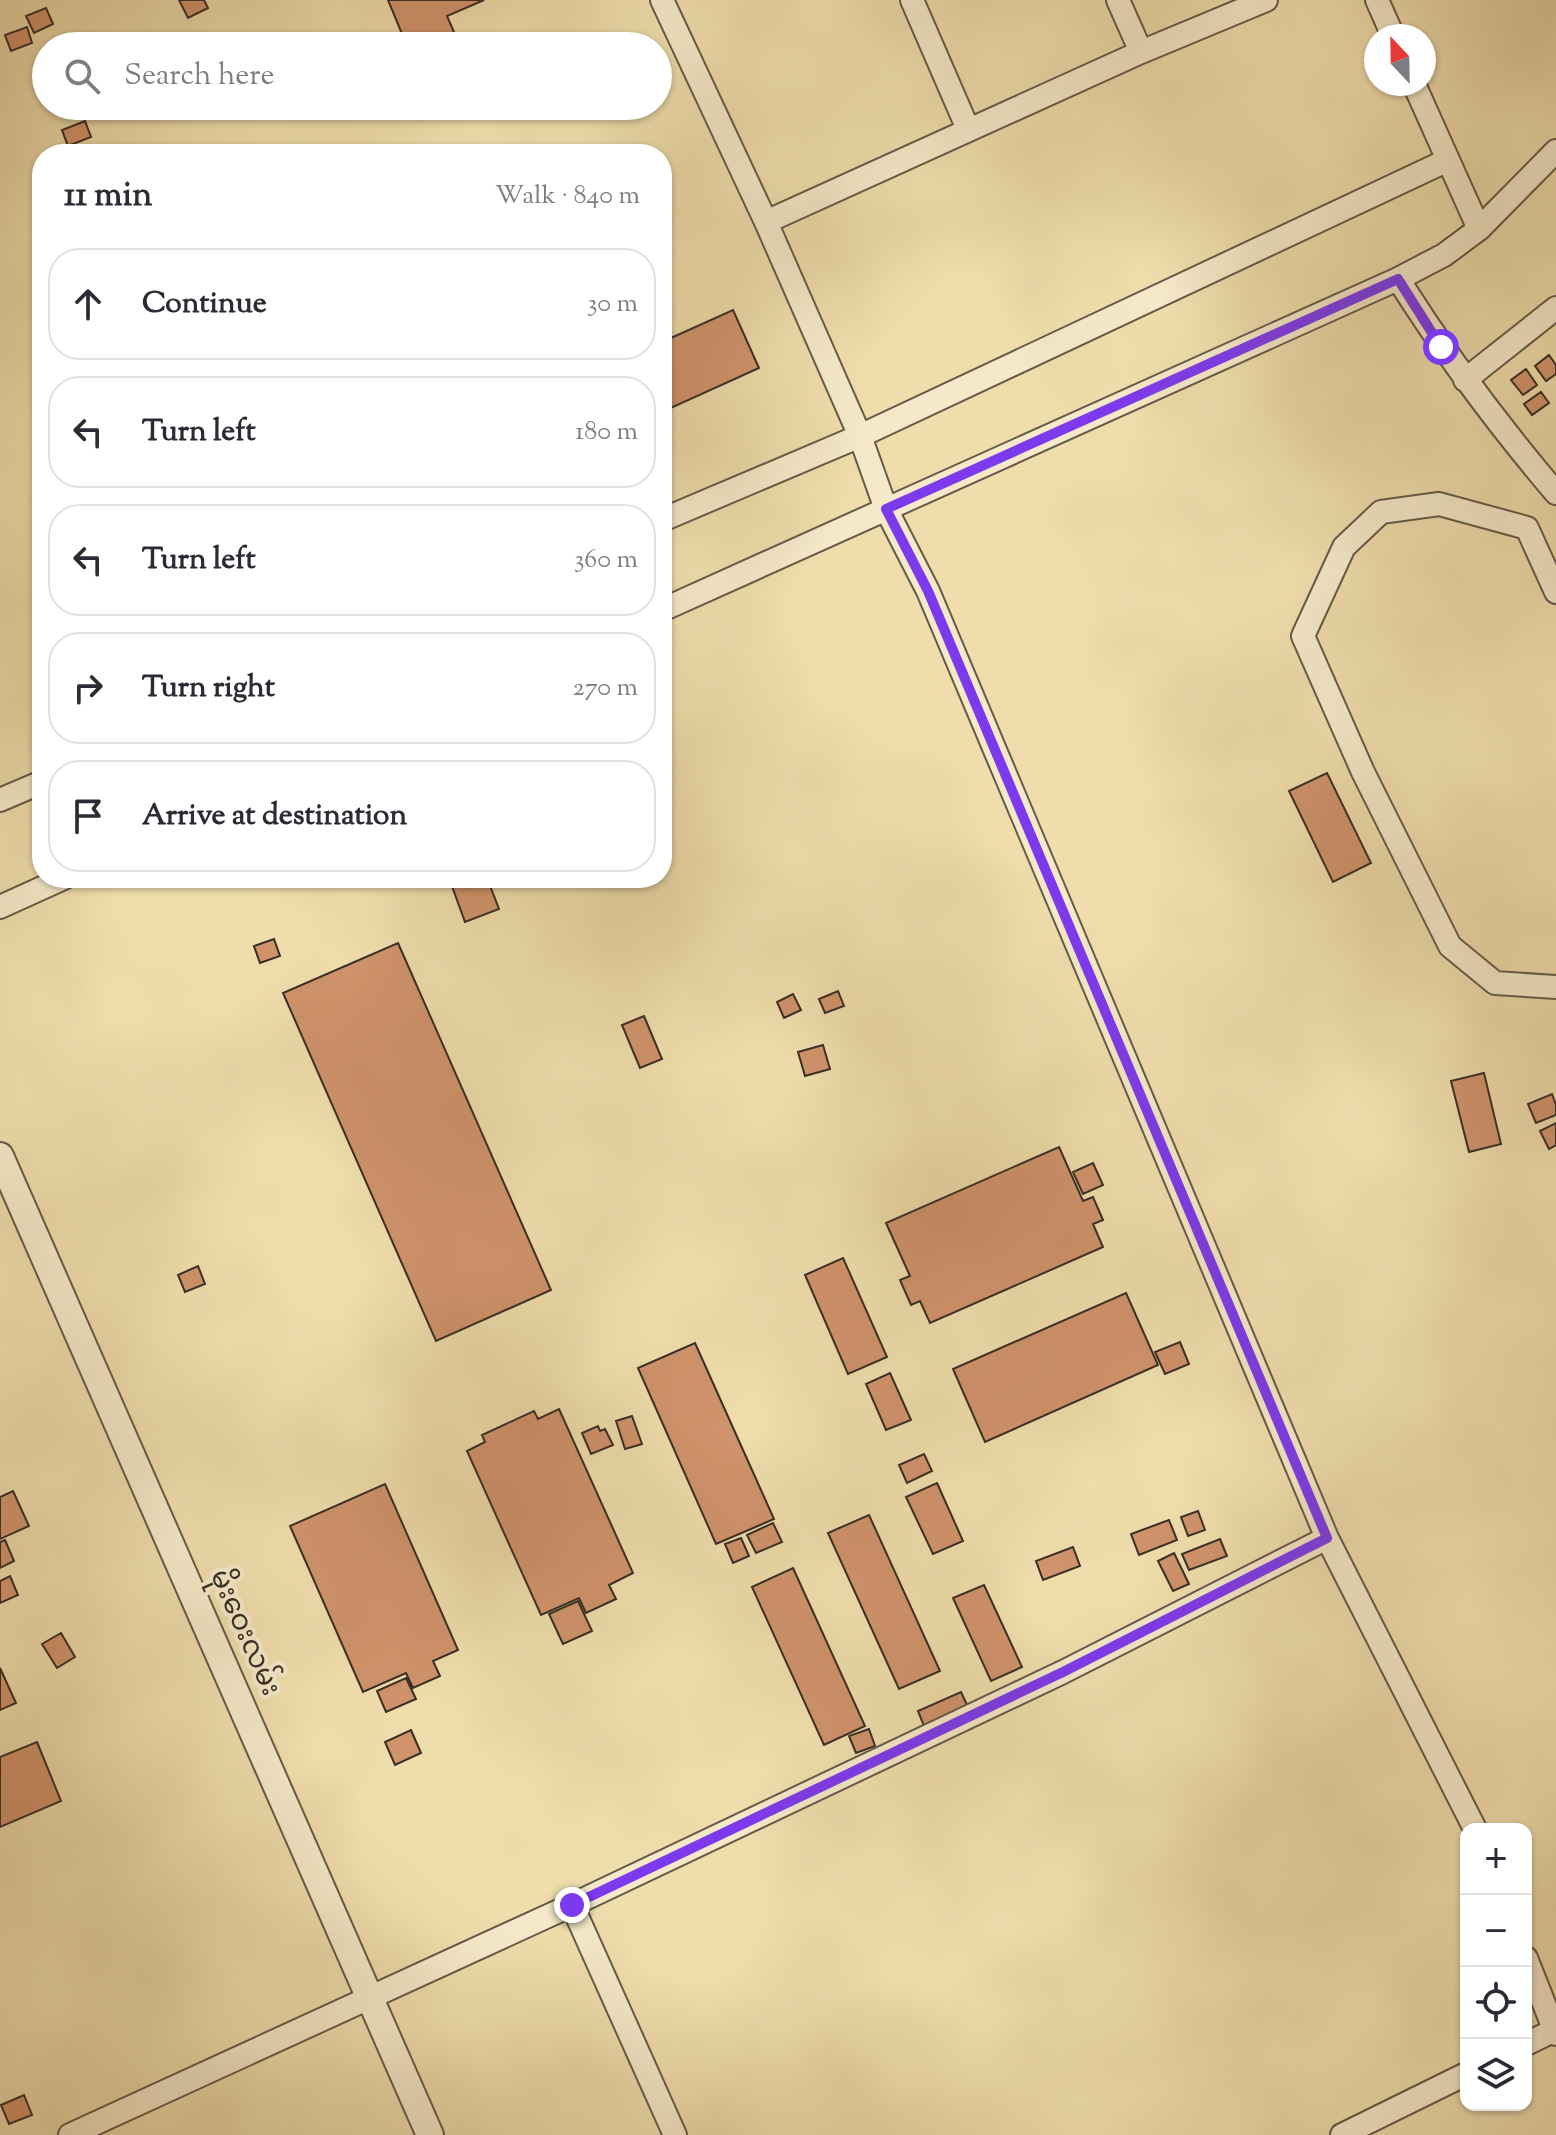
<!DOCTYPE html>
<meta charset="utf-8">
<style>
body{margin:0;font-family:"Sorts Mill Goudy","Noto Sans Myanmar",serif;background:#f2f2f3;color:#2b2b33}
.controls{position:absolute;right:24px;bottom:24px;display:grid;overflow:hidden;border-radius:16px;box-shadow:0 2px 6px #0004}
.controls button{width:72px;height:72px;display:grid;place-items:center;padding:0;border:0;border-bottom:2px solid #e1e1e2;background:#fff;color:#2b2b33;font:40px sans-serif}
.compass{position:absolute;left:1364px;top:24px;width:72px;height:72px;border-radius:50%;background:#fff;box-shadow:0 2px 6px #0004;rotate:338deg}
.stop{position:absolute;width:24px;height:24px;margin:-18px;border:6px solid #7c3aed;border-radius:50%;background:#fff}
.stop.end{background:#7c3aed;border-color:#fff;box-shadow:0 2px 8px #0008}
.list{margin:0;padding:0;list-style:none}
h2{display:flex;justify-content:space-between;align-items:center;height:104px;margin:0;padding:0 32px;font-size:34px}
h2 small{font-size:26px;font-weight:400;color:#7c7c81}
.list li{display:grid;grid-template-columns:52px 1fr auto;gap:24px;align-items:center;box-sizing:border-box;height:112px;margin:0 16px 16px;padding:0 16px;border:2px solid #e1e1e2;border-radius:32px}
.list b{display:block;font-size:30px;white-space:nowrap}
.list em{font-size:26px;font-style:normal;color:#7c7c81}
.icon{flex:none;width:44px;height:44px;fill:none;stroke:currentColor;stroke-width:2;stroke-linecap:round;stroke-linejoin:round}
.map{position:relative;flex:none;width:1556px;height:2135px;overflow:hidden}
.search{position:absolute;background:#fff;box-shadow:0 2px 6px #0004;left:32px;top:32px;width:640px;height:88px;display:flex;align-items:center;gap:20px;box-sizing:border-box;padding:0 28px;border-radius:44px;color:#7c7c81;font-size:30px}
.panel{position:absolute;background:#fff;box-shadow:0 2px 6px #0004;left:32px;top:144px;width:640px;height:744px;border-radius:32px}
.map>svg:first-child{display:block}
</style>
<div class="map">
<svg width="1556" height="2135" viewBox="0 0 1556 2135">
<rect width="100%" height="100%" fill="#efddac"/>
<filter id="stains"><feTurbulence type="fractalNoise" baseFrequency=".0025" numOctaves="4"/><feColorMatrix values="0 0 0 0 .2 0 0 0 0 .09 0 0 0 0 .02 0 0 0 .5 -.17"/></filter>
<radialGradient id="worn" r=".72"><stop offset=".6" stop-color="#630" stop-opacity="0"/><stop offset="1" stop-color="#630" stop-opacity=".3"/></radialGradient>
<path fill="#d0936b" stroke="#372e24" stroke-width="2" d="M179 0H204L208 8 188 18Z
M388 0H484L447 16 460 46H407Z
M46 8 53 24 34 33 26 16Z
M27 27 32 43 11 51 5 35Z
M85 121 91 137 68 146 62 130Z
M733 310 759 368 662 412V342Z
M1549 355 1556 365V374L1546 381 1535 366Z
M1526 369 1537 385 1523 395 1511 380Z
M1541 392 1549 403 1532 415 1524 404Z
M1327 773 1371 863 1333 882 1289 791Z
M449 878H487L499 909 465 922Z
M274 939 280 956 260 963 254 946Z
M398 943 551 1290 436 1341 283 993Z
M838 991 844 1006 825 1013 819 999Z
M793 994 801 1010 784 1018 777 1002Z
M644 1016 662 1059 640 1068 622 1025Z
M823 1045 830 1069 805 1076 798 1052Z
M1484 1073 1501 1144 1469 1152 1451 1081Z
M1552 1094 1556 1105V1115L1536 1123 1528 1104Z
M1556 1123V1145L1549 1149 1540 1131Z
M1059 1147 1083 1201 1093 1197 1103 1220 1093 1224 1103 1247 930 1323 920 1301 911 1305 900 1280 910 1276 886 1223Z
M1093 1163 1103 1185 1083 1194 1073 1172Z
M843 1258 887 1357 848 1374 805 1275Z
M198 1266 205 1284 185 1292 178 1275Z
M1126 1293 1158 1365 985 1442 953 1369Z
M1180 1342 1189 1364 1165 1374 1155 1352Z
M695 1343 774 1519 716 1544 638 1368Z
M890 1373 911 1420 886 1430 866 1384Z
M559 1409 633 1573 609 1585 616 1599 586 1613 579 1598 541 1615 467 1451 485 1442 482 1435 534 1411 538 1419Z
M632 1416 642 1444 625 1449 616 1421Z
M598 1426 600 1431 605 1429 613 1445 591 1454 582 1433Z
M924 1454 932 1471 907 1483 899 1465Z
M937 1483 963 1541 933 1554 906 1497Z
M385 1484 458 1650 433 1661 440 1676 413 1688 406 1673 363 1692 290 1526Z
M13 1491 29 1526 0 1539V1497Z
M1198 1511 1205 1530 1188 1536 1181 1517Z
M869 1515 940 1671 899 1689 828 1533Z
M1169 1520 1177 1540 1139 1555 1131 1534Z
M773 1523 782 1542 756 1553 747 1535Z
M741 1538 749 1556 733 1563 725 1544Z
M1220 1539 1227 1556 1189 1570 1182 1554Z
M5 1540 14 1561 0 1568V1542Z
M1073 1547 1080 1566 1043 1580 1036 1561Z
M1174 1553 1189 1584 1173 1591 1158 1561Z
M793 1568 865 1726 824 1745 752 1587Z
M10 1576 18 1595 0 1603V1581Z
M984 1585 1022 1667 991 1681 953 1598Z
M578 1601 592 1631 563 1644 549 1614Z
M61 1633 75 1657 57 1668 42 1644Z
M0 1668 16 1703 0 1710Z
M406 1678 416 1699 386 1712 377 1691Z
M961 1692 968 1707 924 1726 918 1711Z
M869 1729 875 1746 856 1753 849 1736Z
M411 1730 421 1753 395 1765 385 1742Z
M37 1742 61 1801 0 1827V1757Z
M24 2095 32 2115 9 2124 1 2105Z"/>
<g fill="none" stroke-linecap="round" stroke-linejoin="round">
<defs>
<path id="minor" d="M662 0 766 222 860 436 886 509 928 591 1327 1538 1475 1829
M912 0 968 129
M1377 0 1393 36
M1141 52 1266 0
M1414 84 1479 229
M766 222 1141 52 1118 0
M1398 279C1446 355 1498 425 1556 493
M1465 380 1556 308
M662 520 860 436 1448 160
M1556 592 1527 528 1439 504 1381 512 1344 547 1303 636 1363 772 1450 946 1495 983 1556 987
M662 610 1398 279 1444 255 1479 229 1556 151
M0 800 42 782
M0 907 64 878
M572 1905 675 2135
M1526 1958 1556 2034
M1526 2044 1555 2030
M70 2135 572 1905 1063 1672 1327 1538
M1342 2135 1466 2074"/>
<path id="tertiary" d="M0 1156 430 2135"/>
</defs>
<use href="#minor" stroke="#655a46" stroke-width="26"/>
<use href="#tertiary" stroke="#655a46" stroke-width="30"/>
<use href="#minor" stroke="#f5e9c9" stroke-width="22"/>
<use href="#tertiary" stroke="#f5e9c9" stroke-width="26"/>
</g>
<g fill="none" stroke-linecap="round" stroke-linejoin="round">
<path stroke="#7c3aed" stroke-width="10" d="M572 1905 1063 1672 1327 1538 928 591 886 509 1398 279 1441 347"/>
</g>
<g text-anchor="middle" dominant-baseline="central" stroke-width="8" stroke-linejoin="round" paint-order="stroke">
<g font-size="28" fill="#372e24" stroke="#f5e9c9">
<text transform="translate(244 1633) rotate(66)">မိုးဝေးလမ်း</text>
</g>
</g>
<rect width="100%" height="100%" filter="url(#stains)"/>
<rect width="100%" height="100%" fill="url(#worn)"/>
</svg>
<div class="controls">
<button>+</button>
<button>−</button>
<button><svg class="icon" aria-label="locate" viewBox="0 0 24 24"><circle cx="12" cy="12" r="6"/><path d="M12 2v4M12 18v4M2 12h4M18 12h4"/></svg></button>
<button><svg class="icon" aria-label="layers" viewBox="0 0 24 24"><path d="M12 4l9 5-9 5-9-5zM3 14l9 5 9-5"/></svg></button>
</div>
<svg class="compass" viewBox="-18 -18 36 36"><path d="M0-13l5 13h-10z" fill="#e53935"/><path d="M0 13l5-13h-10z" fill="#7c7c81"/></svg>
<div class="stop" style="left:1441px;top:347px"></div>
<div class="stop end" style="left:572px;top:1905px"></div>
<div class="search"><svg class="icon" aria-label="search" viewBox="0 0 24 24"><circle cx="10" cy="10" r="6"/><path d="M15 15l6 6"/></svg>Search here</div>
<section class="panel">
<h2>11 min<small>Walk · 840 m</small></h2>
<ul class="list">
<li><svg class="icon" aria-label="ahead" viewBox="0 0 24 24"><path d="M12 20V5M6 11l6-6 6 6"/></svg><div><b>Continue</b></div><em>30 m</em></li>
<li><svg class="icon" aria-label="left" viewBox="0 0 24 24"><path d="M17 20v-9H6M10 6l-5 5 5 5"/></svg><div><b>Turn left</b></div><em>180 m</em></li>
<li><svg class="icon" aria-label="left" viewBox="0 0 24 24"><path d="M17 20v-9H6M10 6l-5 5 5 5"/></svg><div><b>Turn left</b></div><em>360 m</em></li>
<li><svg class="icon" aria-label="right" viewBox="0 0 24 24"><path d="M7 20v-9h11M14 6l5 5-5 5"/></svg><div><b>Turn right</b></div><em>270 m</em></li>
<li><svg class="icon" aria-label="arrive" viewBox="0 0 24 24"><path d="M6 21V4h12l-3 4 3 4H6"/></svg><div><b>Arrive at destination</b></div></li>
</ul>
</section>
</div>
